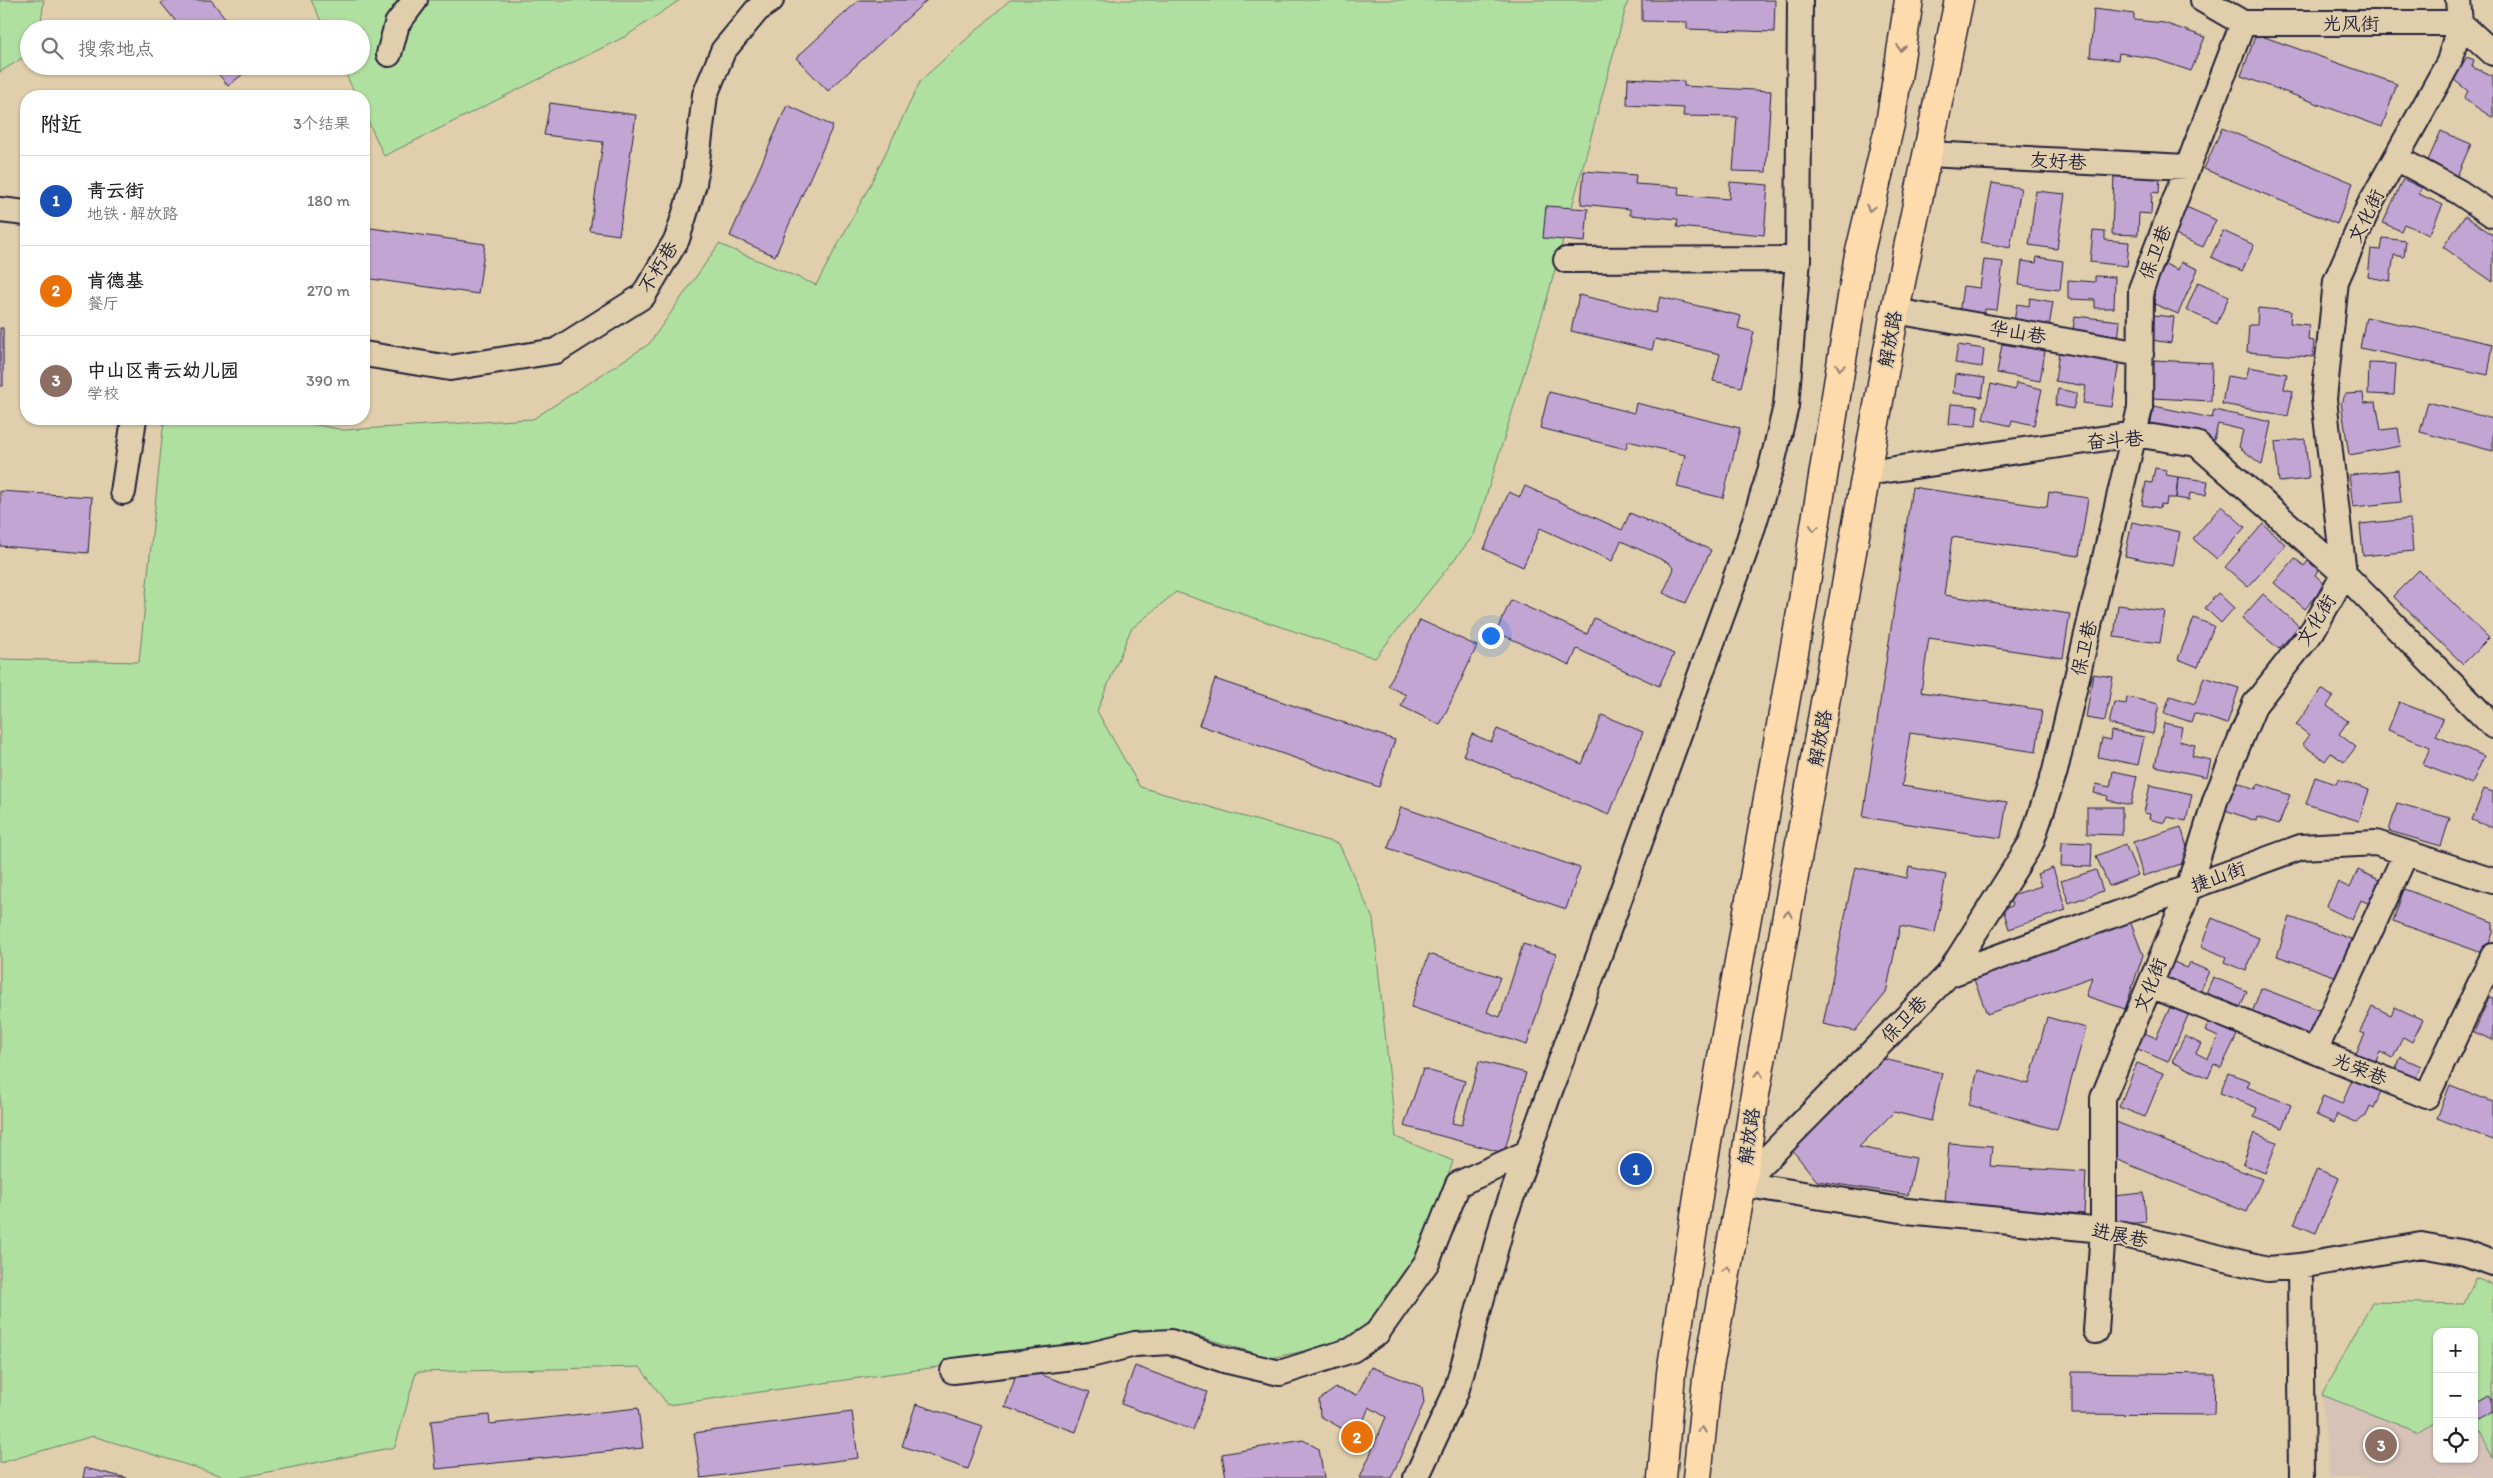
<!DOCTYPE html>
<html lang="zh">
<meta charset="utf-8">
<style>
body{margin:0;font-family:Itim,"LXGW WenKai TC",sans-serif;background:#f2f2f2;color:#222}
.controls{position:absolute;right:15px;bottom:15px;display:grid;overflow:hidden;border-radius:10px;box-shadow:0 1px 4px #0004}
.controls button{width:45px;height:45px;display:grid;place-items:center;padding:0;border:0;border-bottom:1px solid #e0e0e0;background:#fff;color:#222;font:25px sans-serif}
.you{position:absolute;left:1490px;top:635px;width:18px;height:18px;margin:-12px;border:4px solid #fff;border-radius:50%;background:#1a73e8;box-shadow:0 0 0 8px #1a73e833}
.badge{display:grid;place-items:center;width:32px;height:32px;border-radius:50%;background:#7c3aed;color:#fff;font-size:16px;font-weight:700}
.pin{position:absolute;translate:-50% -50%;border:2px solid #fff;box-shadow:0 1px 5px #0006}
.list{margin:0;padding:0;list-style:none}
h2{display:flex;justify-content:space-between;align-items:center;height:65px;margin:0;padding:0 20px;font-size:21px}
h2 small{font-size:16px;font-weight:400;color:#767676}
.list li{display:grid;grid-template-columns:32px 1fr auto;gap:15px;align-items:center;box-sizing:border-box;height:90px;padding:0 20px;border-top:1px solid #e0e0e0}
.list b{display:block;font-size:19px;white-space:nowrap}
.list p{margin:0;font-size:16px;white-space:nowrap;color:#767676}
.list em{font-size:16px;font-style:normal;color:#767676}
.icon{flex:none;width:28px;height:28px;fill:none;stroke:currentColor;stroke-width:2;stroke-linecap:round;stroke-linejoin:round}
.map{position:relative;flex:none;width:2493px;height:1478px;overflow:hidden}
.search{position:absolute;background:#fff;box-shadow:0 1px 4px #0004;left:20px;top:20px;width:350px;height:55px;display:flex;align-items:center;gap:12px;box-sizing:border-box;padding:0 18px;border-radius:28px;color:#767676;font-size:19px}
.panel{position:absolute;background:#fff;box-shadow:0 1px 4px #0004;left:20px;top:90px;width:350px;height:335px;border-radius:20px}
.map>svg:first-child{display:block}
</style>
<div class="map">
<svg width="2493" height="1478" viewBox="0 0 2493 1478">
<rect width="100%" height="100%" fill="#e0ceac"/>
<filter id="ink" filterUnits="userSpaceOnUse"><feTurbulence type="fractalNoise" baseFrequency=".02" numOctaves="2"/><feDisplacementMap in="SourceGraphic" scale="10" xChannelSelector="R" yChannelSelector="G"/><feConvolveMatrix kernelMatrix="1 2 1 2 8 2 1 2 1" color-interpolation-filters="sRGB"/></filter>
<g filter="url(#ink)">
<path fill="#d7c2b7" d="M2322 1395 2417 1432 2437 1420V1459H2474V1422L2493 1459V1478H2329Z"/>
<path fill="#b0e0a0" stroke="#69816e" d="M0 0H44L40 29H29V54L0 72Z
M311 0H680L626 36 384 156 364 112V96H356L342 66H361V29H325Z
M1010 0H1628L1547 299 1474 535 1375 658 1176 592 1131 629 1097 711 1140 787 1339 844 1373 919 1396 1137 1453 1161 1425 1243 1364 1338 1271 1358 1185 1332 668 1405 640 1367 416 1372 395 1447 238 1478H229L93 1436 0 1463V659L139 662 164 419H285L344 430 533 419 649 344 719 244 816 285 868 189 921 80Z
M2475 1278 2493 1285V1459L2474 1422V1332H2437V1420L2417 1432 2322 1395 2372 1302 2464 1304Z"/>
<path fill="#c2a5d2" stroke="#22223b" d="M164 0H211L234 29H182L161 3Z
M859 0H927L828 91 796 58Z
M1642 0H1775L1774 32 1687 29V22L1642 21Z
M2094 9 2134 14V20L2164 23 2205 37 2191 71 2152 58 2119 53 2118 60 2090 57Z
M2256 34 2397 84 2382 127 2241 76Z
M2467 57 2474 60 2472 67 2493 76V118L2464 99 2468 91 2453 79Z
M212 66H253L228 86Z
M1628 78 1684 81V86L1771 91 1766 172 1733 171 1737 117 1683 116 1684 108 1627 105Z
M550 103 636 115 619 235 590 231 603 142 544 135Z
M787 105 833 126 775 256 730 236Z
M2222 128 2353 183 2337 224 2204 169Z
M2441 131 2471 144 2456 178 2426 165Z
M1584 171 1636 175 1635 184 1679 187 1678 195 1729 199 1730 182 1768 185 1764 235 1677 227 1678 219 1630 215V209L1581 204Z
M2114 173 2160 175 2159 193 2152 192 2151 214 2139 213 2138 235 2112 234Z
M2403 179 2422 188 2419 194 2443 205 2429 235 2404 224 2401 231 2383 223Z
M1992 183 2021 188 2010 248 1981 242Z
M2036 191 2065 194 2057 249 2029 245Z
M1546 206 1588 209 1585 242 1543 238Z
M2186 207 2216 220 2203 247 2173 234Z
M2465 216 2493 235V282L2443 247Z
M364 227 485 244 478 294 364 278Z
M2093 231 2105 232V240L2129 242 2127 266 2090 262Z
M2223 231 2254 245 2242 271 2211 257Z
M2383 238 2406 241 2404 257 2394 255 2390 281 2368 277 2371 249 2381 250Z
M2037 257 2063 261 2060 290 2019 285 2022 261 2036 263Z
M1984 260 2003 262 1997 310 1985 309 1984 318 1959 314 1963 286 1980 288Z
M2161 262 2178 270 2181 262 2198 269 2178 314 2145 300Z
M2095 276 2115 277 2114 308H2095V300L2068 299V280L2095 282Z
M2198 282 2229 296 2217 324 2186 310Z
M1579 295 1656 313 1660 297 1741 316 1738 328 1754 332 1741 387 1713 381 1720 354 1655 339 1652 350 1571 331Z
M2030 298 2053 302 2048 333 2013 327 2017 304 2029 306Z
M2258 308 2291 311 2290 323 2309 325 2308 340 2314 341 2313 357 2247 352 2249 325H2257Z
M2154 315 2174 317 2171 343 2151 340Z
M2075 316 2120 321 2118 341 2072 336Z
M2366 317 2493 344 2488 375 2360 348Z
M0 328H3V386H0Z
M2002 344 2045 351 2040 381 1997 373Z
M1958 345 1984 349 1982 367 1955 363Z
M2059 352 2119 361 2112 407 2083 403 2086 386 2055 381Z
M2154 360 2212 363 2211 401 2153 398Z
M2369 363 2396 364 2394 395 2368 394Z
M2249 367 2287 374 2284 389 2293 391 2288 416 2222 404 2227 376 2246 379Z
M1955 374 1985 378 1982 397 1953 393Z
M2016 383 2042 389 2034 425 2012 420 2011 426 1983 419 1991 384 2015 390Z
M2058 389 2077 393 2073 409 2055 405Z
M1549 392 1634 413 1636 403 1740 428 1723 498 1677 487 1685 455 1628 441 1626 449 1540 428Z
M2363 393 2364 403 2376 402 2381 430 2398 428 2401 446 2349 455 2341 402 2346 394Z
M2428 402 2493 419V451L2420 432Z
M1951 404 1978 406 1976 426 1949 424Z
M2154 406 2212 418 2214 410 2271 422 2262 465 2239 447 2243 430 2218 424 2214 440 2150 427Z
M2305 439 2309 479 2279 482 2275 442Z
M2155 468 2167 470 2166 475 2178 477 2176 498H2167L2166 505 2161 504 2160 508 2142 505 2146 482 2152 483Z
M2398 470 2401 502 2353 507 2349 475Z
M2178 477 2208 481 2206 495 2190 493 2189 500 2176 498Z
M1525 486 1622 530 1630 513 1711 550 1686 603 1663 593 1674 569 1669 563 1621 541 1612 561 1540 528 1523 567 1484 549 1509 492 1520 497Z
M1912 487 2047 507 2049 492 2088 498 2079 556 1952 537 1944 595 2070 614 2063 658 1929 638 1921 692 2042 710 2036 752 1910 733 1902 786 2007 802 2001 838 1863 817Z
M0 491 92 497 88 553 0 546Z
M2221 506 2245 527 2217 559 2193 539Z
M2410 519 2413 551 2363 556 2360 524Z
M2132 522 2180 532 2173 566 2125 556Z
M2263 524 2286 545 2248 587 2225 567Z
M2295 558 2304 566 2308 561 2318 570 2315 575 2326 585 2305 609 2274 583Z
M2419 570 2489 638 2463 664 2393 596Z
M2218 593 2234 608 2221 623 2205 608Z
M2263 594 2299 626 2279 649 2242 618Z
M1511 600 1587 634 1594 618 1674 654 1659 686 1577 649 1570 665 1496 632Z
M2118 605 2165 611 2160 643 2114 637Z
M2194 618 2214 626 2198 667 2178 659Z
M1420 620 1477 646 1440 725 1401 706 1406 695 1388 686Z
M2093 674 2113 677 2105 721 2086 718Z
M2204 677 2239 688 2227 724 2194 713 2191 722 2164 713 2170 696 2195 704Z
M1215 679 1395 740 1379 787 1199 725Z
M2322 689 2333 697 2327 706 2348 721 2339 734 2356 747 2344 762 2331 753 2325 761 2302 744 2309 735 2296 725Z
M2127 697 2159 704 2153 734 2109 724 2114 702 2126 704Z
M2399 702 2443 719 2436 736 2484 756 2472 784 2423 765 2430 747 2388 730Z
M1602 715 1643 732 1609 815 1463 755 1472 734 1491 742 1497 729 1582 764Z
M2164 723 2182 727 2179 741 2195 745 2192 756 2211 760 2207 777 2155 766Z
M2111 731 2144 737 2138 765 2098 757 2102 738 2110 740Z
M2113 771 2137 776 2131 805 2107 800 2108 796 2094 793 2096 784 2110 787Z
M2315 777 2336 784 2338 779 2369 790 2359 821 2306 804Z
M2235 781 2256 789 2258 784 2290 795 2279 824 2257 817 2256 821 2225 810Z
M2150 785 2192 794 2186 821 2168 817 2165 823 2149 819 2150 814 2144 813Z
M2484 789 2493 792V828L2472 820Z
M2397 803 2450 818 2441 846 2389 831Z
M1401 807 1580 868 1566 909 1388 848Z
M2087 807H2122V835L2087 834Z
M2181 827 2191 861 2143 876 2133 842Z
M2062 842 2092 843 2091 867 2061 866Z
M2125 844 2138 875 2109 886 2096 856Z
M1855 867 1907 878 1909 867 1946 875 1935 933 1900 926 1886 993 1855 1031 1823 1024Z
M2053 868 2066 910 2009 929 2003 909 2012 906 2009 896 2041 886 2037 874Z
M2096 870 2103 891 2069 903 2061 881Z
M2358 870 2383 882 2372 905 2361 900 2352 920 2326 907 2338 882 2350 888Z
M2404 889 2493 922V933L2485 954 2393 921Z
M2290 917 2351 939 2337 977 2277 956Z
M2212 918 2259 938 2246 971 2224 962 2226 957 2201 946Z
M2130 921 2143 955 2125 1009 2086 996 2092 977 1987 1014 1973 977Z
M1523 944 1556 954 1527 1045 1411 1007 1429 954 1500 977 1487 1012 1500 1017Z
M2172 961 2187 968 2190 963 2209 971 2199 995 2162 985Z
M2213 977 2247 991 2237 1015 2203 1000Z
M2261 988 2324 1012 2310 1048 2248 1024Z
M2489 998 2493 999V1040L2474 1032Z
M2171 1005 2189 1013 2168 1062 2133 1047 2140 1031 2156 1038Z
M2372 1006 2391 1015 2395 1007 2423 1020 2412 1042 2403 1037 2393 1058 2380 1052 2372 1070 2353 1060 2365 1034 2360 1032Z
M2047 1017 2086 1028 2057 1130 1969 1105 1978 1070 2029 1084Z
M2209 1022 2237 1035 2221 1068 2214 1064 2208 1078 2172 1062 2185 1036 2201 1044 2196 1053 2208 1059 2218 1037 2205 1031Z
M2401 1057 2421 1066 2414 1083 2394 1073Z
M1884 1059 1942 1073 1931 1121 1894 1112 1859 1147 1916 1158 1908 1195 1817 1181 1793 1151Z
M1479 1061 1526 1073 1504 1153 1404 1126 1423 1069 1465 1081 1452 1123 1462 1125Z
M2137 1063 2163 1073 2145 1117 2119 1107Z
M2228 1073 2250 1081 2247 1087 2291 1105 2282 1128 2254 1117 2257 1108 2220 1093Z
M2352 1079 2381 1091 2374 1108 2370 1106 2366 1116 2356 1122 2337 1114 2334 1123 2316 1115 2323 1096 2342 1104Z
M2450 1085 2493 1102V1140L2437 1118Z
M2116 1122 2262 1179 2247 1212 2115 1159Z
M2254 1133 2277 1142 2265 1173 2243 1164Z
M1949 1143 1992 1146 1990 1166 2086 1172 2084 1214 1945 1204Z
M2317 1169 2339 1178 2316 1233 2294 1224Z
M2144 1193 2146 1222 2115 1225 2113 1196Z
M1135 1366 1207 1392 1193 1430 1121 1404Z
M1019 1367 1090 1392 1076 1432 1005 1407Z
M1371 1367 1422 1387 1424 1403 1391 1478H1360L1386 1417 1369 1407 1357 1437 1320 1416 1319 1400 1336 1388 1357 1395Z
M2072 1372 2215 1374 2214 1415 2072 1414Z
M2490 1396 2493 1400V1413L2481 1421 2474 1410V1405Z
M916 1404 983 1426 968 1469 902 1446Z
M638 1408 643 1448 436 1469 431 1421 489 1415 490 1424Z
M852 1412 858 1458 701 1478 694 1433Z
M1303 1440 1319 1449 1324 1478H1226L1222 1454Z
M85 1468 127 1478H83Z"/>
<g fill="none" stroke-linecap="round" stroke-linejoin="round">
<defs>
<path id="minor" d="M2203 0 2243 23H2460L2493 53
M389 54 397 24 415 0
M1928 154 2187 167
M2396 158 2459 192 2493 215
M0 210 26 213
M1566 260 1798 259
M1895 311 2141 354
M364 354 450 368 556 351 643 296 677 239 694 184 705 95 723 51 757 10 771 0
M1867 473 2134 434 2197 444 2344 574 2493 726
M123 492 134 419
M1948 975 2301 847 2376 843 2493 881
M2150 985 2427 1096 2493 956
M2315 1051 2406 853
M1742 1184 1948 975 2031 843 2055 771 2140 408 2141 289 2243 23
M1742 1184 1907 1211 2103 1230 2268 1269 2300 1266 2421 1245 2465 1253 2493 1263
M2300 1266 2302 1478
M2096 1331 2103 1230V1098L2183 905 2216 798 2255 704 2313 630 2344 574 2324 399 2336 281 2369 206 2449 62 2460 23 2458 0
M953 1371 1090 1355 1135 1344 1171 1342 1224 1360 1280 1373 1352 1350 1377 1333 1427 1262 1458 1184 1527 1153
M1416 1478 1456 1392 1504 1218 1747 546 1771 468 1786 406 1798 259 1800 0"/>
<path id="major" d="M1662 1478 1671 1373 1702 1170 1802 607 1858 260 1890 124 1909 0
M1697 1478 1707 1379 1742 1184 1754 1100 1895 311 1959 0"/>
</defs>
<use href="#minor" stroke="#22223b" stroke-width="28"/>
<use href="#major" stroke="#22223b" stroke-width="31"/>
<use href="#minor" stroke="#e0ceac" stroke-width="24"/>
<use href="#major" stroke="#fedbac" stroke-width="28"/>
</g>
<defs><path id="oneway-chevron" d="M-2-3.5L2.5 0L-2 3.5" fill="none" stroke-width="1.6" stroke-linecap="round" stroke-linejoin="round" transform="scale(1.25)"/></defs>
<g stroke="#907e74">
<use href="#oneway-chevron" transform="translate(1901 48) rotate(99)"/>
<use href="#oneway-chevron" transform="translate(1870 208) rotate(103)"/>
<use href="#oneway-chevron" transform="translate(1840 367) rotate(100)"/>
<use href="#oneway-chevron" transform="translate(1814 528) rotate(98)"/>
<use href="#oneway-chevron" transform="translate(1788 914) rotate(-80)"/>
<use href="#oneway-chevron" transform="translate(1759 1074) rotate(-80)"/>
<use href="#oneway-chevron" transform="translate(1727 1269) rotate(-80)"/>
<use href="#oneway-chevron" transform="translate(1702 1430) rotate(-84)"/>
</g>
</g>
<g text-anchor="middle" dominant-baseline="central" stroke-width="4" stroke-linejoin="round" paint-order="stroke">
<g font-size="19" fill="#22223b" stroke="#e0ceac">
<text x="2351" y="23">光风街</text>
<text transform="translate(2058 161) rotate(3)">友好巷</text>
<text transform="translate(2366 216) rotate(-64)">文化街</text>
<text transform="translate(2155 252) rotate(-69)">保卫巷</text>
<text transform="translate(658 267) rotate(-58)">不朽巷</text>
<text transform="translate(2018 332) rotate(10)">华山巷</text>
<text transform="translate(1890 339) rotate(-80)">解放路</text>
<text transform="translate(2115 440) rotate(-4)">奋斗巷</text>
<text transform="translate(2316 620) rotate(-58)">文化街</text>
<text transform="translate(2084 648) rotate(-77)">保卫巷</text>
<text transform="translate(1820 738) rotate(-80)">解放路</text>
<text transform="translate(2218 877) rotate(-20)">捷山街</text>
<text transform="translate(2150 985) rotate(-68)">文化街</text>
<text transform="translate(1904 1019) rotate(-46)">保卫巷</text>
<text transform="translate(2360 1069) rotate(22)">光荣巷</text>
<text transform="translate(1749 1136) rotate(-82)">解放路</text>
<text transform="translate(2120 1235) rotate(11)">进展巷</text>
</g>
</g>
</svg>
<div class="controls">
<button>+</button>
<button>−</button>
<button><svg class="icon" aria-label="locate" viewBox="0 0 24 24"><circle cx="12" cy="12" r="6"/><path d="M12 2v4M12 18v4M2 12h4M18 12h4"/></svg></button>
</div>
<div class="you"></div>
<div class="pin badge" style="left:1636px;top:1169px;background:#1a4fb4">1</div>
<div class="pin badge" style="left:1357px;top:1437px;background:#e8710a">2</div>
<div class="pin badge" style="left:2381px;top:1445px;background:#8d6e63">3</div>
<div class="search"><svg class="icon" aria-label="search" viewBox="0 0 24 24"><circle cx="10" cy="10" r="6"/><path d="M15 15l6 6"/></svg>搜索地点</div>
<section class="panel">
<h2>附近<small>3个结果</small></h2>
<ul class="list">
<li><span class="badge" style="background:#1a4fb4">1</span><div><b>青云街</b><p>地铁 · 解放路</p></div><em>180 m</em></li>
<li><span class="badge" style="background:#e8710a">2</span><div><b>肯德基</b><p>餐厅</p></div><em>270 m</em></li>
<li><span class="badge" style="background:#8d6e63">3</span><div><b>中山区青云幼儿园</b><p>学校</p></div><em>390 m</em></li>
</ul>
</section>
</div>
